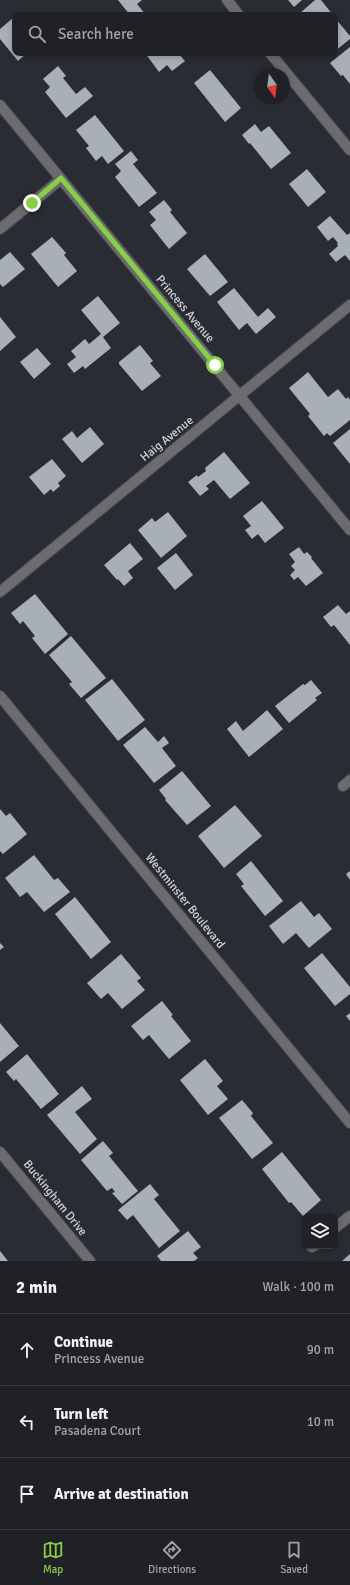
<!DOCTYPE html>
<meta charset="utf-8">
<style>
body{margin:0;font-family:Signika,sans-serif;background:#2d2e32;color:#f1f3f6}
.controls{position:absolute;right:12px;bottom:12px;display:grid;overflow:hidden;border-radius:8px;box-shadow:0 2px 6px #0003}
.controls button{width:36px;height:36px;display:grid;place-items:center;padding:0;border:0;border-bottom:1px solid #3d3e43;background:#202126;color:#f1f3f6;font:20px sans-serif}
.compass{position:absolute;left:254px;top:68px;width:36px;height:36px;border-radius:50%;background:#202126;box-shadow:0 2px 6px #0003;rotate:166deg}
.stop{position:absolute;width:12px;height:12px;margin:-9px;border:3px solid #88cf49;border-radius:50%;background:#fff}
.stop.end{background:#88cf49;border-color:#fff;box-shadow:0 1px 4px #0008}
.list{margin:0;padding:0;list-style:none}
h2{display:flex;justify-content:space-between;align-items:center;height:52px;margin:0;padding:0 16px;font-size:17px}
h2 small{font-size:13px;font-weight:400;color:#a2a3a7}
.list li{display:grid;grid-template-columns:26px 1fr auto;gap:12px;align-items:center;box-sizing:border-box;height:72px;padding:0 16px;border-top:1px solid #3d3e43}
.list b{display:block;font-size:15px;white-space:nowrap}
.list p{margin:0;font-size:13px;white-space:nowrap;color:#a2a3a7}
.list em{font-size:13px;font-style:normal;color:#a2a3a7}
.icon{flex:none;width:22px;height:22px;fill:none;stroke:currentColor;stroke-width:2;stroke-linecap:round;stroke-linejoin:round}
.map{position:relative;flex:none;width:350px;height:1261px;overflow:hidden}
.search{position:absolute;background:#202126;box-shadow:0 2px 6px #0003;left:12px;right:12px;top:12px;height:44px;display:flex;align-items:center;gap:10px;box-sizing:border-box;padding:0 14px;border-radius:8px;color:#a2a3a7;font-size:15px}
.sheet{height:268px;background:#202126}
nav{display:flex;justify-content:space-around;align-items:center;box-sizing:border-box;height:56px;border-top:1px solid #3d3e43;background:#202126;font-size:11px;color:#a2a3a7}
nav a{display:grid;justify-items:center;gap:2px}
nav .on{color:#88cf49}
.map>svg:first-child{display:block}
</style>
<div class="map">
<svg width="350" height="1261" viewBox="0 0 350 1261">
<rect width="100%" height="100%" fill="#2a2c33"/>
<path fill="#a8afb5" d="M118 0H142L137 4 146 15H130Z
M288 0H302L294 7Z
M315 0H321L333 15H300L299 14Z
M13 18 15 20V53H27L18 61 0 39V29Z
M335 18 350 36V39L335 51Z
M350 47V84L343 75 341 76 330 63Z
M145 53H178L185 61 172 71 167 65 159 72Z
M58 66 66 76 63 78 76 94 85 87 93 96 66 118 45 92 50 87 43 79Z
M210 70 241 108 225 122 194 83Z
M95 115 124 151 108 164 102 156 96 161 86 148 89 146 76 130Z
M255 124 261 132 269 126 291 153 271 169 250 143 249 144 242 135Z
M131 151 138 160 133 164 157 193 139 207 115 177 121 171 115 164Z
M307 169 326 192 308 207 289 184Z
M164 200 172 210 170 212 187 233 169 249 150 225 156 220 149 212Z
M330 216 347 235 350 233V261L345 255 336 262 329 254 338 246 337 244 338 243 333 237 328 241 317 227Z
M52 237 66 253 64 255 77 271 58 287 31 254Z
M10 252 25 269 3 287 0 284V260Z
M205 254 228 282 210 296 187 269Z
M234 288 258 317 268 308 276 317 256 334 247 323 239 330 217 302Z
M98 296 120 323 103 337 111 348 85 369 83 366 74 373 67 364 76 357 71 351 85 339 89 344 101 334 81 310Z
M0 317 16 337 0 351Z
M140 345 153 361 150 363 161 376 142 391 119 364V362Z
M37 348 51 364 34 379 20 362Z
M308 372 328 397 338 389 346 399 348 397 350 400V420L330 436 327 433 324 436 308 416 310 414 289 388Z
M90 427 104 444 82 463 62 439 72 431 77 438Z
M350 429V464L333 443Z
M224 452 250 483 230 499 214 480 206 486 209 489 200 496 188 482 197 475 198 477 206 471 205 468Z
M52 459 66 476 58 483 60 486 53 492 51 489 44 495 29 477Z
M262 501 284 528 265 543 258 534 252 539 245 530 251 526 243 516Z
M168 512 187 536 161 558 138 530 152 518 155 522Z
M130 543 143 559 128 571 133 578 124 586 118 579 117 580 104 565Z
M299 547 304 554 307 552 312 557 311 558 323 573 306 586 298 577 294 580 290 575 295 570 291 566 295 562 289 554Z
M176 553 193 575 175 590 157 568Z
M35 594 68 634 45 654 32 638 35 636 23 621 20 624 11 613Z
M338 605 346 614 350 611V645L334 625 331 627 323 617Z
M71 636 106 678 81 698 69 684 72 682 49 655Z
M112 679 145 720 118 741 85 700Z
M311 680 322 693 315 698 317 700 289 723 275 706 303 684 305 685Z
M267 710 283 729 249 757 227 729 236 721 243 731Z
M145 727 158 742 164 736 169 743 162 748 176 766 154 783 123 745Z
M182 771 211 806 187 825 165 800 166 799 159 790Z
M235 805 262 836 224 868 198 836Z
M0 809 6 816 10 813 27 834 3 854 0 851Z
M34 855 54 880 58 878 70 892 44 912 27 892 20 897 5 878Z
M251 861 283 901 265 916 241 886 244 884 236 874Z
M350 871V880L346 874Z
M75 897 111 942 91 959 55 914Z
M301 901 314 917 319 913 332 929 309 948 296 933 283 944 269 926Z
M0 943 4 947 0 950Z
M322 953 350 987V994L335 1006 304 968Z
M121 954 141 978 137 981 145 990 122 1009 108 993 101 999 87 983Z
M162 1001 173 1015 171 1016 191 1041 169 1059 149 1035 143 1040 131 1026Z
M350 1013V1021L346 1016Z
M0 1023 19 1046 0 1062Z
M27 1054 59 1094 41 1109 16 1079 14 1081 6 1072Z
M205 1059 223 1081 217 1086 228 1099 208 1115 180 1080Z
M82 1086 92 1099 75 1112 97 1139 80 1154 47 1115Z
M242 1100 253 1113 251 1116 273 1143 252 1159 219 1118Z
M103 1141 113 1153 109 1156 138 1191 122 1204 112 1193 115 1192 112 1188 107 1191 81 1160Z
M282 1152 321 1200 303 1216 291 1202 289 1203 262 1169Z
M150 1184 159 1195 154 1199 180 1231 159 1248 133 1215 127 1220 118 1210Z
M188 1231 201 1247 193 1253 198 1258 194 1261H161L157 1256Z
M0 1251 8 1261H0Z
M350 1254V1261H342Z"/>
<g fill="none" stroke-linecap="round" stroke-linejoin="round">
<defs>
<path id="minor" d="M227 0 239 15
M270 53 350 150
M0 105 350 530
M0 229 61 179
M0 592 350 305
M0 696 350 1123
M343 786 350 780
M0 1152 90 1261
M335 1228 350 1216
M312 1247 314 1246"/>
</defs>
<use href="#minor" stroke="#45474d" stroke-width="12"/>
<use href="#minor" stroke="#6c6b6f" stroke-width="10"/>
</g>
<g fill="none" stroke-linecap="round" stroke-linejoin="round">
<path stroke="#88cf49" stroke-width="5" d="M32 203 61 178 215 365"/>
</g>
<g text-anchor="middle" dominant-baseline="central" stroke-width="4" stroke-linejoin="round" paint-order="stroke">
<g font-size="12" fill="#d2d4d8" stroke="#2a2c33">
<text transform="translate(185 309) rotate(50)">Princess Avenue</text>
<text transform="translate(167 439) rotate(-39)">Haig Avenue</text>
<text transform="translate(185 901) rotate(51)">Westminster Boulevard</text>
<text transform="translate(55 1198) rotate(51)">Buckingham Drive</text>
</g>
</g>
</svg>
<div class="controls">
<button><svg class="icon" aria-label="layers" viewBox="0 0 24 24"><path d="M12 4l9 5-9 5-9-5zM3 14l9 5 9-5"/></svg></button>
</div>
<svg class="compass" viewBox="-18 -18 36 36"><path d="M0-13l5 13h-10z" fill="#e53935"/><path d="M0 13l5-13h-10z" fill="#a2a3a7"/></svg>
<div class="stop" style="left:215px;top:365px"></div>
<div class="stop end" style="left:32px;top:203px"></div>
<div class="search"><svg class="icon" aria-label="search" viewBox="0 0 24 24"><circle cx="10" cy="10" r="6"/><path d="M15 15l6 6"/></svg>Search here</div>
</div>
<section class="sheet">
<h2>2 min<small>Walk · 100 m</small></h2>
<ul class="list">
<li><svg class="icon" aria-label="ahead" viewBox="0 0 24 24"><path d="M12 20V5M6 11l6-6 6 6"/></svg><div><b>Continue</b><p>Princess Avenue</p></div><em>90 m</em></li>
<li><svg class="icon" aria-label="left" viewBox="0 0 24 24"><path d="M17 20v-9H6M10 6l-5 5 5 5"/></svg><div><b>Turn left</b><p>Pasadena Court</p></div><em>10 m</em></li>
<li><svg class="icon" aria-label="arrive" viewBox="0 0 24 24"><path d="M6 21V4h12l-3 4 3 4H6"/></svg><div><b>Arrive at destination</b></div></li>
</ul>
</section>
<nav>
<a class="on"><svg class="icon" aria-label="map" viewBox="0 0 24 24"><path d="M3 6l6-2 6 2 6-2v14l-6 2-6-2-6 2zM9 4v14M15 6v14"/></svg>Map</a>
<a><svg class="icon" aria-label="directions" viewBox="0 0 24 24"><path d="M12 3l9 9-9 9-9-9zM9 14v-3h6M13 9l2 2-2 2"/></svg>Directions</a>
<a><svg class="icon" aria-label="saved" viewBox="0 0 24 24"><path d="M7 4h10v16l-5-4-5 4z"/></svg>Saved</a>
</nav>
